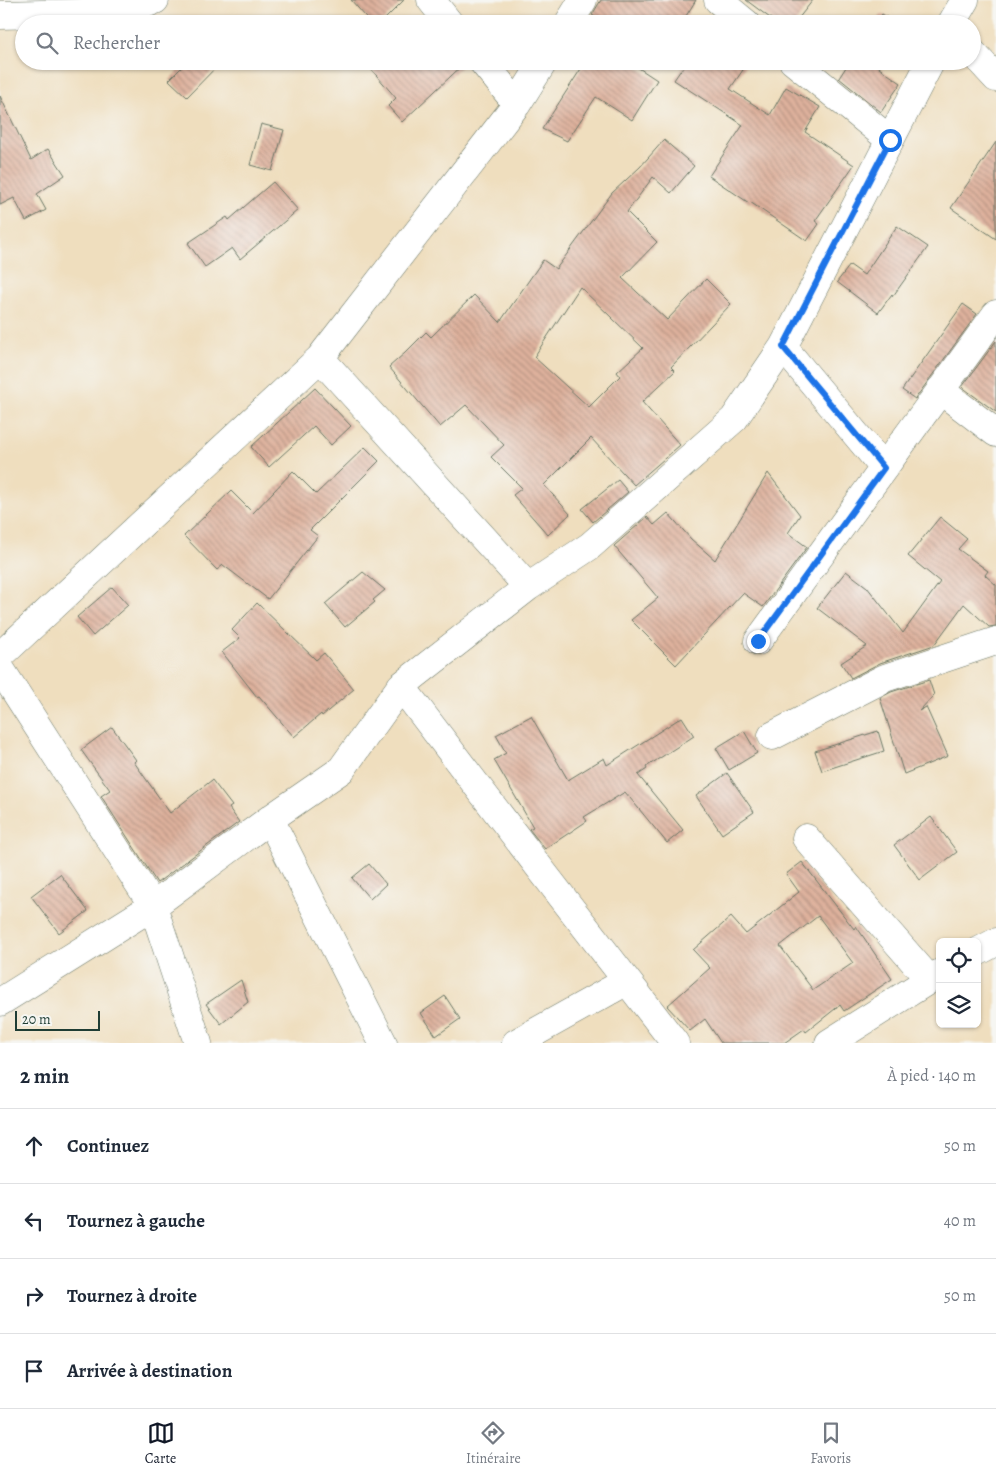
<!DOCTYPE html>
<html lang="fr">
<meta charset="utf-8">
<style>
body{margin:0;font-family:Alegreya,serif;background:#f2f2f3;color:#1f2937}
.controls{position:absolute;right:15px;bottom:15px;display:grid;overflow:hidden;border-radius:8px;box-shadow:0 1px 4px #0004}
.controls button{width:45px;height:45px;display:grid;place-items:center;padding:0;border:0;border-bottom:1px solid #e0e1e3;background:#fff;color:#1f2937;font:25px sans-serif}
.scale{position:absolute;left:15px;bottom:12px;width:85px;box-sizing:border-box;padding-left:5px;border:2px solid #1f3d34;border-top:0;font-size:14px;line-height:18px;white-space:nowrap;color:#1f3d34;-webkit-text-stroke:4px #f6f6f2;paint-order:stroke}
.stop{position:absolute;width:15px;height:15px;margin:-11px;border:4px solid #1a73e8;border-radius:50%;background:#fff}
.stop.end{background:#1a73e8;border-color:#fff;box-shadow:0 1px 5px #0008}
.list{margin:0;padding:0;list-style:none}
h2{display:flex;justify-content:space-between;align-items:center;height:65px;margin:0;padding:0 20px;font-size:21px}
h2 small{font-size:16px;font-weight:400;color:#747a83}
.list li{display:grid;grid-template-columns:32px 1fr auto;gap:15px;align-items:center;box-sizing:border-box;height:75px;padding:0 20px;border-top:1px solid #e0e1e3}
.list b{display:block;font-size:19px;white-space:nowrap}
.list em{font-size:16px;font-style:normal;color:#747a83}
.icon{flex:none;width:28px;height:28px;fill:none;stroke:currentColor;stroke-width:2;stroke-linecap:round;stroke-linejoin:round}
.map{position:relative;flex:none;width:996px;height:1043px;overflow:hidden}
.search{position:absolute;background:#fff;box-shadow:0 1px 4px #0004;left:15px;right:15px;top:15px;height:55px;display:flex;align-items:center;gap:12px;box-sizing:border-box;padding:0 18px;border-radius:28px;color:#747a83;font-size:19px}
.sheet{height:365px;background:#fff}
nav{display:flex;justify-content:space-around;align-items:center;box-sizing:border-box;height:70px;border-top:1px solid #e0e1e3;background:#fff;font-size:14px;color:#747a83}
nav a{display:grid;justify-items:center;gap:2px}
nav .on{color:#111827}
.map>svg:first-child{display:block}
</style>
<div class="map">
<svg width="996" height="1043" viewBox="0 0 996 1043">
<defs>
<pattern id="building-back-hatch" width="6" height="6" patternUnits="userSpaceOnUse" patternTransform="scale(1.25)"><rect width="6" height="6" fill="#deb19c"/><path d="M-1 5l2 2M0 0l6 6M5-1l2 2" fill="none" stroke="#b39180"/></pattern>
</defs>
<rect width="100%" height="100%" fill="#f6f6f2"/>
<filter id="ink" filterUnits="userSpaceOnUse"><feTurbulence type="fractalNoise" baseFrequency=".02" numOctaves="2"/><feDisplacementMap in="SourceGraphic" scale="10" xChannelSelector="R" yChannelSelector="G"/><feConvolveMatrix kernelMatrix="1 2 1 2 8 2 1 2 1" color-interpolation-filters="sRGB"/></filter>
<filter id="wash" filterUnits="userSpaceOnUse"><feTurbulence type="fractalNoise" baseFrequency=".0096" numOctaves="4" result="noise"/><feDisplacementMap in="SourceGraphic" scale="20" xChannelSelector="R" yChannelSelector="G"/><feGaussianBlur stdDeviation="1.12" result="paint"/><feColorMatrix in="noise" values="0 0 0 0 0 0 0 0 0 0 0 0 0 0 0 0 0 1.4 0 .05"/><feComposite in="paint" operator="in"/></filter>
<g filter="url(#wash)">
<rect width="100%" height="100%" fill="#efdebe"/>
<g id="blocks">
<path fill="url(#building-back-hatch)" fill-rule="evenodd" d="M351 0H404L380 24H372Z
M601 0H696L681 24H607L592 15Z
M746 0H813L794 24H778Z
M882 14 898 24H875Z
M188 61H222L187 97 169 80Z
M364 61H467L402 122 388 106 396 98Z
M586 61H628L657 80 632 120 596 97 567 141 542 129Z
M687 61H749L730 89 770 115 786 87 820 107 805 132 854 165 815 221 819 224 807 241 750 202 749 203 709 176 743 125 674 80Z
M850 61H884L879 68 901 83 881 112 839 78Z
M0 96 31 160 48 149 65 175 37 194 46 210 26 221 14 198 0 205Z
M261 124 284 130 272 171 250 165Z
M664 140 694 166 671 193 653 177 627 212 657 242 622 278 667 320 706 279 731 304 671 367 675 371 642 402 680 445 634 485 591 438 544 485 570 514 548 535 513 495 522 488 491 457 504 445 466 405 440 427 389 367 405 353 426 332 431 337 474 295 500 322 543 260 556 269 612 193 640 167ZM580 287 643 348 617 372 620 376 589 407 534 357Z
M996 142V239L951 208Z
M273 182 298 210 240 259 232 248 205 267 188 243 227 217 229 220Z
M897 226 928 247 893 296 892 294 878 313 837 282 850 265 864 275Z
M963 304 977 314 915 399 902 390Z
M996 341V412L962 387Z
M315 388 351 426 331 445 314 426 269 467 251 447Z
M365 447 379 461 310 530 318 536 268 599 223 565 217 570 184 536 231 491 253 513 293 471 316 494Z
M768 473 800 515 788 533 807 547 763 607 743 593 676 665 631 620 658 598 614 546 647 517 654 525 668 513 691 539 715 560Z
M618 480 628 492 593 522 582 509Z
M940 517 967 539 958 549 988 571 985 575 996 585V626L989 627 964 604 934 645 880 663 851 678 841 663 867 646 817 608 846 571 867 587 903 633 940 582 908 556Z
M363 572 385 590 373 600 375 602 345 627 325 604Z
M112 587 128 605 93 636 77 617Z
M257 603 316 660 324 653 354 689 322 716 321 714 294 737 259 696 257 697 222 652 240 638 232 630Z
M929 680 934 695 919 711 926 707 948 756 904 774 880 698 891 692Z
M531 716 568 780 604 758 607 765 682 717 694 736 646 767 647 769 638 775 683 830 667 843 625 792 584 817 587 821 545 849 529 829 533 827 494 760 506 753 496 735Z
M112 727 136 760 134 762 170 813 212 780 232 806 229 808 239 822 157 883 101 796 110 790 81 750Z
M744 731 757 753 729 770 716 748Z
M878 731 884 751 822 771 815 751Z
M727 773 754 812 722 834 696 796Z
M931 817 957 852 920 880 894 845Z
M802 862 854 929 856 926 892 979 844 1011 840 1005 806 1032 804 1029 784 1043H721L705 1019 690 1031 667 1006 710 968 693 950 731 917 746 934 799 892 786 874ZM818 916 853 963 813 990 780 946Z
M369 864 386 884 370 899 352 878Z
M60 874 88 911 59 933 31 896Z
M241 980 248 1002 221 1024 206 1004Z
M445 996 460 1019 436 1036 421 1013Z"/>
</g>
</g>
<g filter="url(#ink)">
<use href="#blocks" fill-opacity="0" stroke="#687564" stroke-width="1"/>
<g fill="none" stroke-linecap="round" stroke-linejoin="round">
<defs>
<path id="minor" d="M431 0 450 24
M718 0 747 24
M0 15 125 12 155 0
M568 24 583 0
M951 24 965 0
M972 52 996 78
M482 61 517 104
M793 61 890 140
M783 347 884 468
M320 358 528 587
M940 390 996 433
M758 641 996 314
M0 656 320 358 517 104 544 61
M0 668 153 906 198 1043
M401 686 542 871 675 1043
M772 736 885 678 996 641
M270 819 383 1043
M806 838 929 979
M977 952 996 942
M0 1002 153 906 270 819 341 770 401 686 528 587 590 546 734 419 783 347 931 61
M516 1043 627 981
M829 1043 940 973"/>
</defs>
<use href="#minor" stroke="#687564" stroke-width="29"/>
<use href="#minor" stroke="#fff" stroke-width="28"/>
</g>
</g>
<g fill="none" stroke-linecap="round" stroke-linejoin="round" filter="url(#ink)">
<path stroke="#1a73e8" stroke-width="6" d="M758 641 884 468 783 347 890 140"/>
</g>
</svg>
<div class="controls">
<button><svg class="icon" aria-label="locate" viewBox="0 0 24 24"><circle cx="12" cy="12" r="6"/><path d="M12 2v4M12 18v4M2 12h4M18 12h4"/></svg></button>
<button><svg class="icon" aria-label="layers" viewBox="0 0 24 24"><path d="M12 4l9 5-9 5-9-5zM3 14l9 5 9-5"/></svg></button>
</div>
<div class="scale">20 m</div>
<div class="stop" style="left:890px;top:140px"></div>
<div class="stop end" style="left:758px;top:641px"></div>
<div class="search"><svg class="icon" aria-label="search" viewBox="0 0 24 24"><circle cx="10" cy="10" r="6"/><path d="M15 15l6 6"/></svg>Rechercher</div>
</div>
<section class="sheet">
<h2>2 min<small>À pied · 140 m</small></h2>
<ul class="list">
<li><svg class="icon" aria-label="ahead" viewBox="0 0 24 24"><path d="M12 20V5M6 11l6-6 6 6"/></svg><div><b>Continuez</b></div><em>50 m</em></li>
<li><svg class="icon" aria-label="left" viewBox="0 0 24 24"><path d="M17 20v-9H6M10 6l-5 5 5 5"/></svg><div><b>Tournez à gauche</b></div><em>40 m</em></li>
<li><svg class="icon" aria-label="right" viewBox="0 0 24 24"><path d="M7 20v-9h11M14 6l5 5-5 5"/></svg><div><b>Tournez à droite</b></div><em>50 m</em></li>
<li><svg class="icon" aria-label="arrive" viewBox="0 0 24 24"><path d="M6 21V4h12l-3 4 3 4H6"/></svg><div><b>Arrivée à destination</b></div></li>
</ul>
</section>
<nav>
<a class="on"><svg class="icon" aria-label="map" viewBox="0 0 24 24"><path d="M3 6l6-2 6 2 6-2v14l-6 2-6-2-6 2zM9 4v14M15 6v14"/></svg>Carte</a>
<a><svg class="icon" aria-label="directions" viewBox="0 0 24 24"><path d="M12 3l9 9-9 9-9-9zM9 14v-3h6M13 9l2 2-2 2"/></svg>Itinéraire</a>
<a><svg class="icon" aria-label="saved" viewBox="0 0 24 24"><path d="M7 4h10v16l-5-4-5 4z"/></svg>Favoris</a>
</nav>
